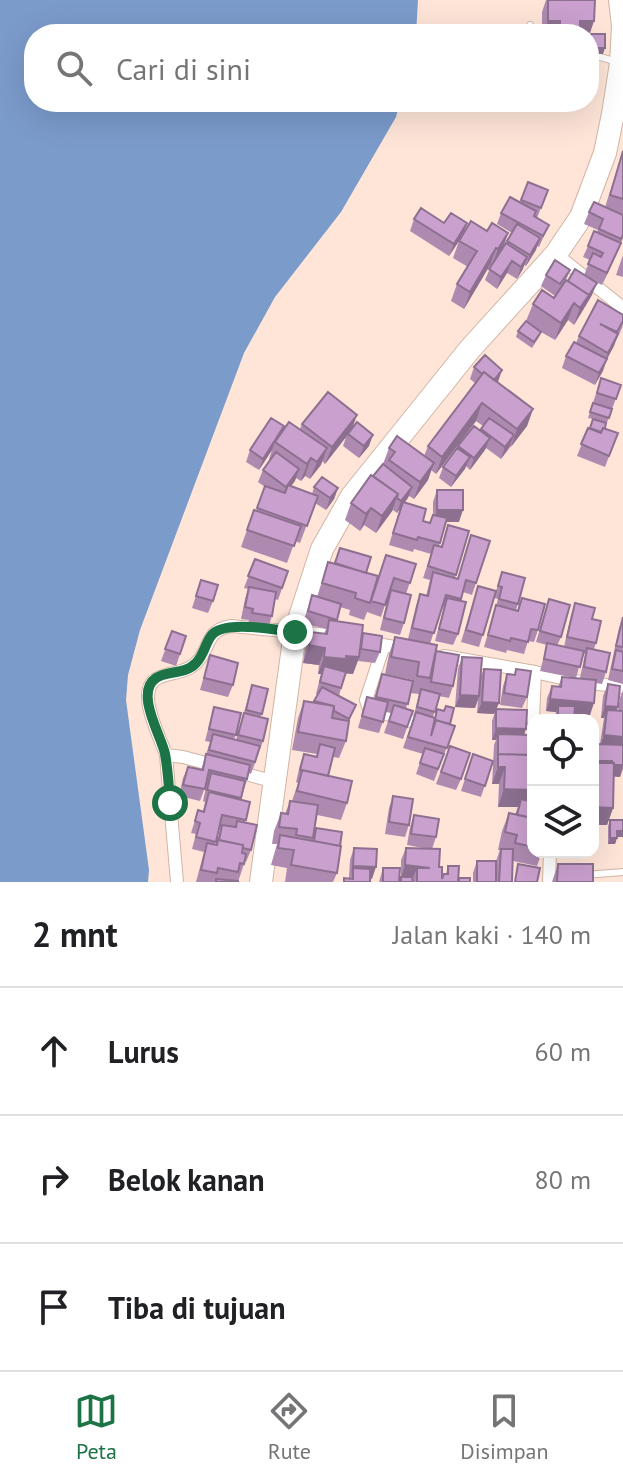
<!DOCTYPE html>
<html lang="id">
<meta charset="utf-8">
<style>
body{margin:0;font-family:"PT Sans",sans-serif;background:#f6f6f6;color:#202124}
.controls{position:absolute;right:24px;bottom:24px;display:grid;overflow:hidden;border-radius:16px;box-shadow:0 8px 32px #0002}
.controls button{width:72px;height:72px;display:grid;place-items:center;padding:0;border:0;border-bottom:2px solid #e0e0e0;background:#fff;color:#202124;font:40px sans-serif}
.stop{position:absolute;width:24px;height:24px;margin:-18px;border:6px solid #1b7346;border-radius:50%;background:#fff}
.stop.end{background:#1b7346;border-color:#fff;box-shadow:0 2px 8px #0008}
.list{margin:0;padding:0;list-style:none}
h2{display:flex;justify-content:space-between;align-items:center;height:104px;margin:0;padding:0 32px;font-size:34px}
h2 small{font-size:26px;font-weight:400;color:#757577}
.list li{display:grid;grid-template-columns:52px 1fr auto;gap:24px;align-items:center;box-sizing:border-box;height:128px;padding:0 32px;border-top:2px solid #e0e0e0}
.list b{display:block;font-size:30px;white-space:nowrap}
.list em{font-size:26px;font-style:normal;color:#757577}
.icon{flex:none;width:44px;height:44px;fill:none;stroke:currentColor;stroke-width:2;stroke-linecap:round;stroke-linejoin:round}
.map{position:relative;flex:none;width:623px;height:882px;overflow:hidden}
.search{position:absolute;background:#fff;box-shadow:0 8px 32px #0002;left:24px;right:24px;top:24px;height:88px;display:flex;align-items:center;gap:20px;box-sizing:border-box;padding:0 28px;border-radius:32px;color:#757577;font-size:30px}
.sheet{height:488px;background:#fff}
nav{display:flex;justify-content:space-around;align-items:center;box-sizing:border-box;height:112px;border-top:2px solid #e0e0e0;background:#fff;font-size:22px;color:#757577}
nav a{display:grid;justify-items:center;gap:4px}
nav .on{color:#1b7346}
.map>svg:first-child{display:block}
</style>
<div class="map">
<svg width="623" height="882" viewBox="0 0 623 882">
<rect width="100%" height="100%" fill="#fee5d8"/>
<path fill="#7b9bcb" d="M0 0H418L416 34H34V102H400L396 117 341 212 275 297 244 353 140 630 128 675 126 700 149 870 148 882H0Z"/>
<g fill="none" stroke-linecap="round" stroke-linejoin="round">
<defs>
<path id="lane" d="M530 25 536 34
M589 54 618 62
M585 875 623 872"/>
<path id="street" d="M556 254 623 308
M365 642 406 649
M384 645 366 700 369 709 428 726
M444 656 535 672 533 720
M535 672 574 681 623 687
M166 755 177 882
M217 766 183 757 166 755C161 738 132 687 160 677 172 672 185 673 195 664 212 649 203 631 231 626L339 636
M235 771 275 782
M549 882 550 852"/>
<path id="highway" d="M261 882 295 632 322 549 352 496 470 349 556 254 581 217 605 153 613 114 621 63 623 26 620 0"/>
</defs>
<use href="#lane" stroke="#d2b4a4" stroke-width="8"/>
<use href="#street" stroke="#d2b4a4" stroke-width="14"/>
<use href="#highway" stroke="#d2b4a4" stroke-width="24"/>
<use href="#lane" stroke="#fff" stroke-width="6"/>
<use href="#street" stroke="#fff" stroke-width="12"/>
<use href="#highway" stroke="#fff" stroke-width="22"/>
</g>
<path fill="#ae8ab1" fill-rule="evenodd" d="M546 0H595L589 34H542V12Z
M591 34 603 54H589V39Z
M623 151V238L616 255 602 285 590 279 592 295 574 325 568 320 555 340 541 332 539 337 532 348 516 337 518 331 526 321 533 304 554 298 555 296 541 286 546 275 570 270 566 280 568 281 584 275 590 260 583 257 588 246 598 230 584 224 589 212 605 207Z
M548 190 537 218 549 225 539 247 537 246 526 266 524 265 517 279 507 273 497 289 485 280 491 266 490 265 464 309 451 301 457 284 468 267 453 258 459 241 449 256 410 231 414 219 444 223H467L463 233 487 231 508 233 503 248 512 233 497 224 501 213 520 202 521 200Z
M623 255V277L616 275Z
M623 315V324L622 328 595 385 562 368 566 356 576 343 579 336Z
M474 367 533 409 527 426 501 459 486 448 470 470 466 466 451 487 439 478 443 467 458 446 480 431 483 426 476 421 436 474 431 470 428 480 414 499 409 496 404 503 423 521 430 523 433 515V502L437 490 459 522H446L439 546 441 547 448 525 469 531 455 578H457L490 541 472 595 463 592 460 601 458 634 453 645 435 641 444 607H442L430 644 435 655 453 686 449 698 439 696 433 717 455 726 434 781 416 774 423 754 403 748 413 719 419 694 410 693 406 709 413 711 403 739 384 733 391 713 386 712 379 733 358 728 367 697 374 699 382 674 412 681 413 680 385 674 389 654 395 637 408 639 416 606 420 594 426 596 430 580 423 578 431 554 414 549 413 552 389 545 400 508 397 513 393 510 376 533 364 525 360 531 345 520 351 503 383 464 389 448 424 456 428 446 475 383 470 379Z
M601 378 621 385 605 428 618 433 605 467 577 456 588 428 590 429 593 419 588 418Z
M302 424 352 429 369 446 359 458 343 446 346 437 325 464 322 461 310 479 305 476 301 481 296 478 291 486 312 494 314 487 338 488 334 499 326 510 315 503 300 543 295 541 287 563 241 547 254 510 256 511 265 487 258 482 263 470 270 460 269 459 272 450 259 470 246 462 250 450 284 426 283 431 300 429Z
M340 548 366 573 378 576 416 564 406 594 404 623 400 635 380 630 390 590 381 617 367 612 364 620 349 615 350 610 340 607 336 621 361 637 380 652 375 663 358 661 353 674 345 673 339 696 356 705 349 721 346 741 339 758 333 757 328 776 347 803 341 820 317 815 314 834 337 873 333 882H285L287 868 271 865 277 844H272L274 831 281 813 285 814 290 801H292L298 783 296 782 300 765 304 754 316 756 317 754 292 750 298 718 304 701 314 702 318 695 316 694 321 674H318L319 665 303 663 305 649 311 632 324 634 326 629 303 623 312 595 317 597 328 562 334 563Z
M255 559 288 571 278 600 275 599 272 616 268 628 248 624 249 620 241 619 245 599 248 589 244 588Z
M502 572 518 604 516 610 517 611 522 598 538 630 534 642 528 641 524 654 507 650 506 653 484 647 498 599 494 598 479 647 461 642 478 586 496 591Z
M201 580 213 601 208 613 192 608Z
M549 599 561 637 557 646 564 647 571 615 575 603 592 619 596 643 594 649 606 672 602 684 596 683 590 715 575 714 574 720H545L547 715H555L556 712 546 711 547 698 552 686 558 687 562 677H570L540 671 547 645 536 642ZM583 653 585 654 580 678H576Z
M623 617V684L608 680 619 628Z
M172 631 186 636 176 666 161 661Z
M210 655 233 685 228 697 200 690Z
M462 657 480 678 484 669 499 703 494 714 477 713 478 700 475 708 455 707 458 669Z
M516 669 527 697 522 708 500 705 503 686 507 674 514 675Z
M608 684 617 710 618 711 620 698 623 690V769L620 777 613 776V808L607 825H593V753L596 744H600L604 718H601L603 696Z
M252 685 262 714 260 717 263 741 251 774 249 773 241 800 246 820 245 822 251 850 246 862 245 861 238 882H196L204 852 192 849 196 834 191 833 198 810 203 811 205 802 203 801 207 782 200 801 179 796 183 778 188 767 201 770 210 742 205 741 214 707 236 735 234 739 236 740ZM219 827H221L216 845H215Z
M496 709 526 729 524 734 529 755H533V792L530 801 533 802V852H542L537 866 513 861 512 882H473V873L477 861H496L500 850H498L502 831 509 813 515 815 518 807H498L499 784H492L494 745 496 740H492V721Z
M450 746 461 779 456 790 436 784Z
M473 754 493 761 481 797 461 791Z
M393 796 409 825 405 837 385 834 389 808Z
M414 815 436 837 432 849 442 878 446 874 448 866 459 878 470 882H413L412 878 413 882H400L401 877H405H401V860L406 848 429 849 407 845 410 827Z
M610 820 623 837H617L615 844H608V826Z
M354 848 372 879H370V882H343L344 878H349L350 860Z
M558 864 593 882H552Z
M383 868 399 882H379Z"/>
<path fill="#8d7090" d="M548 21H560L555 34H543Z
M580 21H594L589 36V34H558L560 28Z
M591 48H605L603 54H589Z
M467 223 463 235 449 256 454 244Z
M508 233 502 250 492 266 498 249Z
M623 235 616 255 602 285 607 273Z
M540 238 536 250 526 266 530 255Z
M496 248 490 265 464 309 470 292Z
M527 257 523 269 517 279 521 267Z
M512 261 507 273 497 289 501 277Z
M597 283 592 295 574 325 580 308Z
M574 303 568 320 555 340 561 323Z
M618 334 614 346 604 364 608 353Z
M607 359 603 371 595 385 599 373Z
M502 370 498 382 488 394 492 382Z
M482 403 476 421 436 474 442 457Z
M533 409 527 426 511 447 517 429Z
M357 415 351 432 348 434 346 437 325 464 332 447Z
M284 426 280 438 275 442 272 450 259 470 263 459Z
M373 435 369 446 359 458 364 446Z
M514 435 509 447 501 459 505 447Z
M490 438 485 450 470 470 474 458Z
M327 448 321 465 310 479 317 462Z
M470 457 465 469 451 487 456 476Z
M311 458 305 476 301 481 307 464Z
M434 463 428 480 414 499 420 482Z
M299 469 295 481 282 498 286 487Z
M412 487 408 498 397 513 401 501Z
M338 488 334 499 326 510 330 498Z
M398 494 392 511 376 533 382 516Z
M371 508 364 525 360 531 366 514Z
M437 510H463L459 522H433Z
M309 645 325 648 319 665 303 663Z
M346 656 359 657 353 674 341 673 324 666 321 674H318L324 657Z
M460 695 479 696 475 708 455 707Z
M550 699 594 703 590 715 558 712V706L556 712 546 711Z
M482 702 499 703 494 714 477 713Z
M605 706 618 707 614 719 607 710 604 718H601Z
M496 728 526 729 522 740 498 734 496 740H492Z
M604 735 623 737V749L600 747Z
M529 749H531L524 771 505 767 499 784H492L498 767Z
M612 765H623L620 777 608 776Z
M504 789 533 790 528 807 521 799 518 807H498Z
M593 807 613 808 607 825H593Z
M617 831H623V837H615Z
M610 838H617L615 844H608Z
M405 865 430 868H417L413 878 401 877Z
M353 866 376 867 372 879 353 878V868L349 878Z"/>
<path fill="#caa0ce" stroke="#8d7090" stroke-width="2" d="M548 0H595L594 21H580V29L560 28V21H548Z
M591 34H605V48H591Z
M623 151V199L610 195Z
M528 182 548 190 541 208 521 200Z
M510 197 536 211 534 216 549 225 543 236 501 213Z
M594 202 623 215V235L621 239 599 229 603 219 589 212Z
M421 208 444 223 451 213 467 223 454 244 414 219Z
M471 221 487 231 492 223 508 233 498 249 496 248 470 292 457 284 477 251 459 241Z
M517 224 540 238 530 255 507 241Z
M594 231 621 243 607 273 588 264 593 253 601 257 603 253 588 246Z
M506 243 527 257 521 267 512 261 501 277 489 269Z
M555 260 570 270 560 284 546 275Z
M575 269 597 283 589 295 568 281Z
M566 280 589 295 580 308 574 303 561 323 533 304 542 290 554 298Z
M598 300 623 315V321L617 332 600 324 618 334 608 353 579 336Z
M526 321 541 332 534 342 518 331Z
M574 342 607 359 599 373 566 356Z
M485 355 502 370 494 380 484 372 482 374 474 367Z
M484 372 533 409 517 429 482 403 442 457 428 446Z
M601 378 621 385 616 399 597 393Z
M328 392 357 415 332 447 302 424Z
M593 403 612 409 609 418 590 412Z
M271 418 284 426 263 459 250 450Z
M489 418 514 435 505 447 481 429Z
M593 419 606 423 605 428H603L601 432 590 428Z
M289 422 327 448 317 462 311 458 307 464 275 442Z
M357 422 373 435 364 446 348 434Z
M474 426 490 438 474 458 458 446Z
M588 428 601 433 603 428 618 433 609 456 581 444Z
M397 436 434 463 420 482 389 460 395 452 389 448Z
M457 448 470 457 456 476 443 467Z
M276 452 299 469 286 487 263 470Z
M383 464 412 487 401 501 397 498 398 494 373 476Z
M371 475 398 494 382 516 371 508 366 514 351 503Z
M322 477 338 488 330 498 314 487Z
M288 485 318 496 307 526 257 508 265 486 285 493Z
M437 490H463V510H437Z
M403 502 426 509 423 521 430 523 433 515 447 518 440 543 418 537 417 540 393 533Z
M254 510 301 526 294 546 247 530Z
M448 525 469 531 456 575 428 566 434 545 442 547Z
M471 535 490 541 476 583 466 580 461 599 446 595 434 633 412 628 420 594 428 596 433 572 458 579Z
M340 548 371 557 366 573 335 563Z
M386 555 416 564 410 583 394 578 385 605 371 601Z
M255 559 288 571 282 588 248 576Z
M328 562 378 576 370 603 355 598 356 593 322 583Z
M502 572 525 578 518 604 499 599 502 587 498 586Z
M201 580 218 585 213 601 196 596Z
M478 586 496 591 483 635 466 630Z
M249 587 276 592 272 616 252 613 253 609 245 607Z
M391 590 411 595 404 623 384 618Z
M312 595 341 604 337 620 308 611Z
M447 598 466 602 458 634 439 629Z
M522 598 545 604 538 630 531 629 528 642 511 638 510 641 488 635 496 605 518 611Z
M549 599 570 605 561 637 540 631Z
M575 603 595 608 592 619 601 621 596 643 567 637Z
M623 617V647L616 646Z
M329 620 363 625 359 657 346 656V659L324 657 325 648 309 645 311 632 327 634Z
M172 631 186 636 180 654 165 649Z
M363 633 382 636 380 652 361 649Z
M395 637 437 645 430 678 417 676 419 662 391 657Z
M547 643 584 651 580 667 544 659Z
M587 648 610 653 606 672 584 667Z
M616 650 623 652V671L612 669Z
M436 651 459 655 453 686 431 682Z
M210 655 238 663 233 685 204 678Z
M462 657 482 658 479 696 460 695Z
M324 666 346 672 341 688 320 682Z
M484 669 501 670 499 703 482 702Z
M516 669 531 671 527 697 504 693 507 674 515 675Z
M382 674 413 681 408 704 376 697Z
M562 677 596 680 594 703 550 699 552 686 561 687Z
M608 684 620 686 618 707 605 706Z
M252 685 268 689 262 714 246 710Z
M322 687 356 705 349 719 334 711V706L314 701Z
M421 689 440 694 435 712 417 707Z
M367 697 388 702 383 722 362 716Z
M304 701 334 706 332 718 349 721 346 741 298 732Z
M394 705 413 711 407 727 389 721Z
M446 706 454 708 450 724 435 720 437 709 444 711Z
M558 706H575L574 720H547V715H558Z
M214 707 241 713 236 735 209 729Z
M496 709 527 710 526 729 496 728Z
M607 710 623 711V737L604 735Z
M416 712 435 718 431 736 436 720 455 726 447 748 408 737Z
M244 713 268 719 263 741 238 735Z
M213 734 260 746 255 762 209 750Z
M498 734 531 735V749H529L528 755 498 754V756Z
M320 744 335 748 328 776 302 770V771L300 770 304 754 317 757Z
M596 744 623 745V765H614L612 761H596Z
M450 746 470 753 461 779 441 772Z
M425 748 444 754 438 769 420 763Z
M206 754 250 765 247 779 209 770 205 789 183 785 188 767 203 770Z
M473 754 493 761 485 786 465 779Z
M498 754 533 755V790L504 789 505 767H498Z
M595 763H614L613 808 593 807V783H595Z
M302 770 352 781 347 803 297 791Z
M211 773 245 781 241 798 207 790Z
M209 792 250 802 246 820 222 815 216 842 196 837 200 823 195 821 198 810 204 812Z
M393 796 413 799 409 825 389 822Z
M521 799 533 802V818L517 815Z
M290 801 318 805 313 838 296 835 297 829 279 827 281 813 288 814Z
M509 813 533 818V847L515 843 517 835 505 832Z
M414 815 439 819 436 837 411 834Z
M610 820H623V831H617V838H610Z
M237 821 257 825 251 850 243 848V845L219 840 222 825 236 827Z
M316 828 342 832 340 846 314 841Z
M280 835 341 846 337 873 291 865 294 850 278 848Z
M218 840 243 845 242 853 246 854 244 864 240 863 238 872 218 868 217 873 201 870 207 843 217 845Z
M354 848 377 849 376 867 353 866Z
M406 848 440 849 439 867H442V879L444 874H448V866H459L458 882H417V868H430L405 865Z
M501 849H513L512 882H499Z
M477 861H496V882H477Z
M518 864 540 868 537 882H515Z
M558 864H593V882H557Z
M353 868 370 869V882H344V878L353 879Z
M383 868H400L399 882H383Z
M401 877H412L413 882H401Z
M459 878H470V882H459Z
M216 879 238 881V882H216Z"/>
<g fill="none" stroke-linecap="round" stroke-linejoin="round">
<path stroke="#1b7346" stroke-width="10" d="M170 803C169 787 168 770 165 754 162 737 134 693 156 678 168 670 185 675 196 663 204 655 205 644 211 636 222 619 276 630 295 632"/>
</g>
</svg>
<div class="controls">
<button><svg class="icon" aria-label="locate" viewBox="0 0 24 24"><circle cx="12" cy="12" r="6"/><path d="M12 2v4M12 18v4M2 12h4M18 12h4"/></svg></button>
<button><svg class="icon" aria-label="layers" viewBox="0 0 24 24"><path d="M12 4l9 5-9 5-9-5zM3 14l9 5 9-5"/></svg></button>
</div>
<div class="stop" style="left:170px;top:803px"></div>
<div class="stop end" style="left:295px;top:632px"></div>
<div class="search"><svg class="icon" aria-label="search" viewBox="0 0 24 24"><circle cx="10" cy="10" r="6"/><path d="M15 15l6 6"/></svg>Cari di sini</div>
</div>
<section class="sheet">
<h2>2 mnt<small>Jalan kaki · 140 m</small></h2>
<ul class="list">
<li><svg class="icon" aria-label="ahead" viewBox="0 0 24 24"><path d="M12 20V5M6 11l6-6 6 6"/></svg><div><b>Lurus</b></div><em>60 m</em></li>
<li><svg class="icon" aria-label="right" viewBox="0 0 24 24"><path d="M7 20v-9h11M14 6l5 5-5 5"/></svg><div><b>Belok kanan</b></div><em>80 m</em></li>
<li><svg class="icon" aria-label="arrive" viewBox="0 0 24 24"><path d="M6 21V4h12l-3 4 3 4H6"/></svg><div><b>Tiba di tujuan</b></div></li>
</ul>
</section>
<nav>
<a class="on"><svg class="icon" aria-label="map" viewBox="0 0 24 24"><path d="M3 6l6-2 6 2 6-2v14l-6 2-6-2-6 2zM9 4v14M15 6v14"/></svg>Peta</a>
<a><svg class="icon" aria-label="directions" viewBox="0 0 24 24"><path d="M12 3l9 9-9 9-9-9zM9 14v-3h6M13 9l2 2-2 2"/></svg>Rute</a>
<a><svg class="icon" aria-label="saved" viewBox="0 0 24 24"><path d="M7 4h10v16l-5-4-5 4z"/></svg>Disimpan</a>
</nav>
